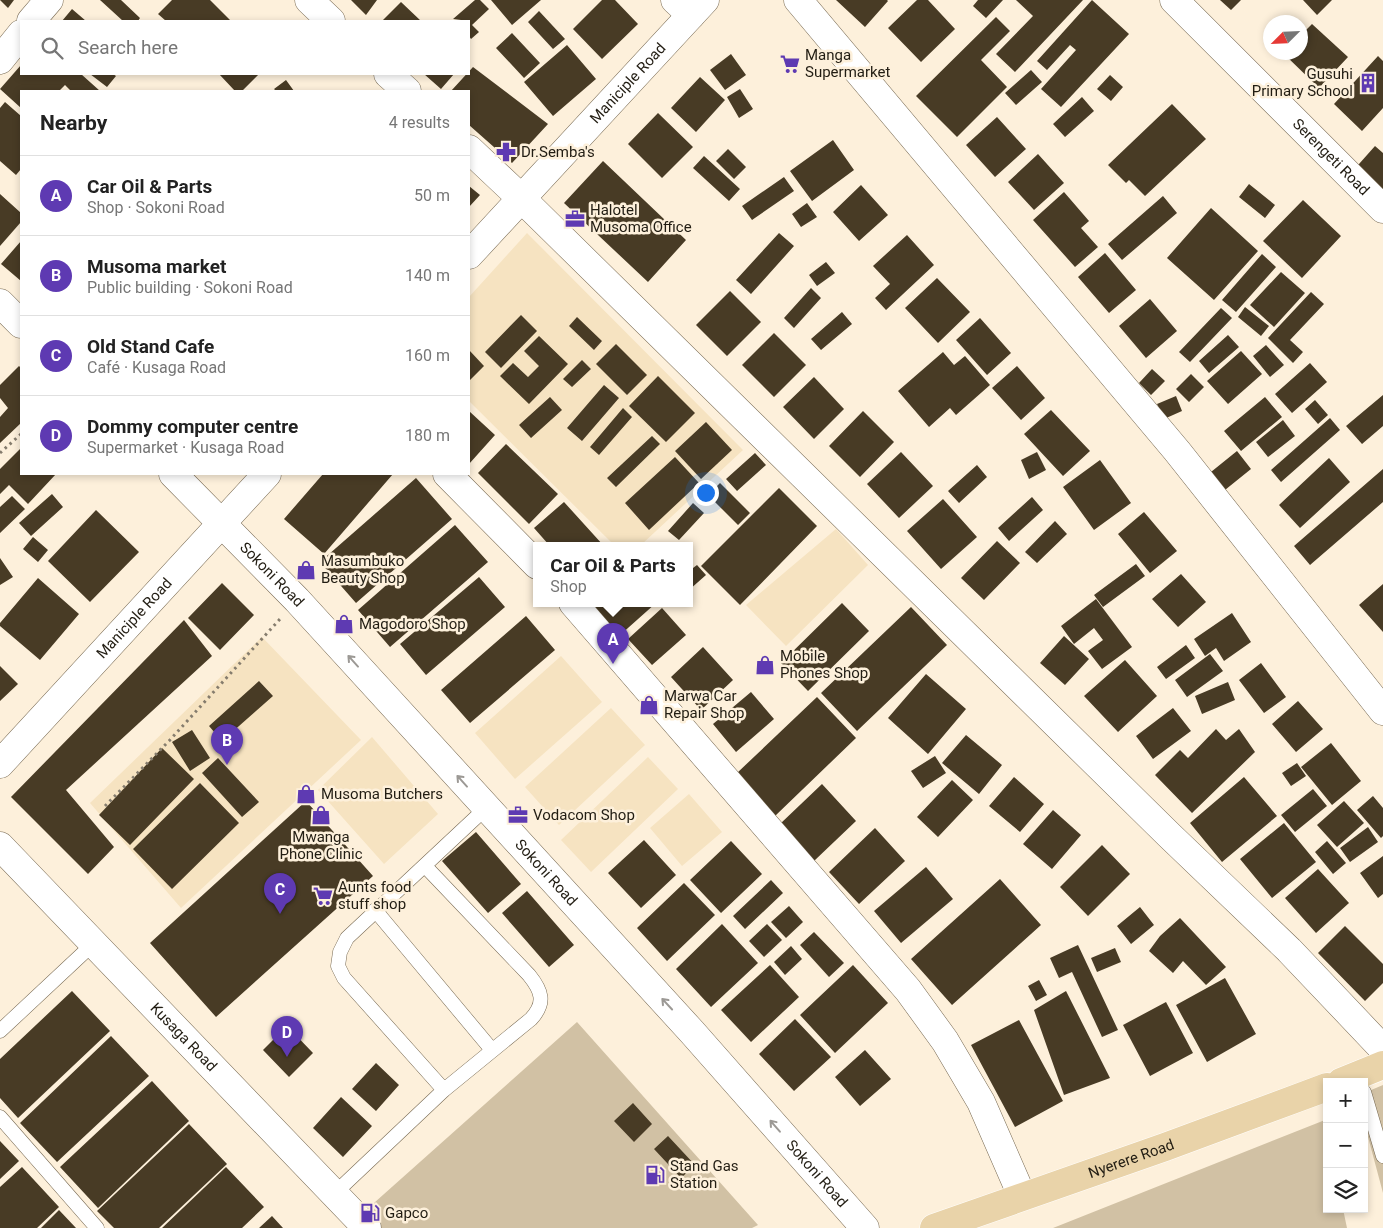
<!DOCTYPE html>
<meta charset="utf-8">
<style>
body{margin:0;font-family:Roboto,sans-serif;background:#f2f2f2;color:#222}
.controls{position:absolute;right:15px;bottom:15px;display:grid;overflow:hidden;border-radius:0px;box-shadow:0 2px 8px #0003}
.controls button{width:45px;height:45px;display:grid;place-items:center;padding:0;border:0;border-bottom:1px solid #e0e0e0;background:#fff;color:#222;font:25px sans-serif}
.compass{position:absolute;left:1263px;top:15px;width:45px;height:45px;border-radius:50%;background:#fff;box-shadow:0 2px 8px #0003;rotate:246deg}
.you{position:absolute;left:705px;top:492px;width:18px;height:18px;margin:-12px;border:4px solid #fff;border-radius:50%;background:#1a73e8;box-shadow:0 0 0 8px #1a73e833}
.badge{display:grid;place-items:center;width:32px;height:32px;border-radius:50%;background:#5e3ab2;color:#fff;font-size:16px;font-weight:700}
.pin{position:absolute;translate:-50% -41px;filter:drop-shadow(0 1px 2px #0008)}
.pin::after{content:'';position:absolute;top:26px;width:18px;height:15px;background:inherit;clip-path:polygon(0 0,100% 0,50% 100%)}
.popup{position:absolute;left:533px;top:542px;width:160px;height:65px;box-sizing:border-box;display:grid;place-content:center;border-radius:0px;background:#fff;filter:drop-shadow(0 1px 4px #0005);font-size:16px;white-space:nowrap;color:#767676}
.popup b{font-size:19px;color:#222}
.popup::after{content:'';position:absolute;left:50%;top:100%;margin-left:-10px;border:10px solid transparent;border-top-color:#fff}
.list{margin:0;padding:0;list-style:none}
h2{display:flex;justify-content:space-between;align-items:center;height:65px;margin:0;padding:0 20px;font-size:21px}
h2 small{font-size:16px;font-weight:400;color:#767676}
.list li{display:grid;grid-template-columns:32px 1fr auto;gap:15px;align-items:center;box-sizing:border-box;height:80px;padding:0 20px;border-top:1px solid #e0e0e0}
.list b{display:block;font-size:19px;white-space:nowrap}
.list p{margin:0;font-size:16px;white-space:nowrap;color:#767676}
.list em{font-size:16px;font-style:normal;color:#767676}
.icon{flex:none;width:28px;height:28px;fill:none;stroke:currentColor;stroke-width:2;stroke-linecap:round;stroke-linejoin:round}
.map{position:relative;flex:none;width:1383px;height:1228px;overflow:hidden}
.search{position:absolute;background:#fff;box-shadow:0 2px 8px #0003;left:20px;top:20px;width:450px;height:55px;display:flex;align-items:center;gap:12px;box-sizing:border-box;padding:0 18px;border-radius:0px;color:#767676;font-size:19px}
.panel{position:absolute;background:#fff;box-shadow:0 2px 8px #0003;left:20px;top:90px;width:450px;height:385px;border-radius:0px}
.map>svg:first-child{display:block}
</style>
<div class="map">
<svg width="1383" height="1228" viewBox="0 0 1383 1228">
<rect width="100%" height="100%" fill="#fdf0db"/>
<path fill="#f6e3c1" d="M527 233 743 450 641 545H614L469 401V297Z
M836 529 868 565 786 646 746 605Z
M262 637 361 740 181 908 90 803Z
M561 656 602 702 515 779 475 733Z
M611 708 645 745 559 825 525 787Z
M372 737 438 814 384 864 318 790Z
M648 757 678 789 591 872 561 840Z
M689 794 722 832 682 866 650 828Z"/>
<path fill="#d1c1a4" d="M577 1022 758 1225 752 1228H370L356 1219Z
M1383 1085V1193L1364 1122V1093Z
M1325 1120 1327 1209H1343L1347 1228H1053Z"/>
<path fill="#483b25" d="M0 0H14L8 8Z
M100 0H121L140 18 138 21H123Z
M172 0H210L231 21H166L158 14Z
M351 0H377L366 15Z
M475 0H480L489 9 472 25 479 32 471 39 469 36V21L453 19Z
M491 0H541L512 25Z
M602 0H615L638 24 602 59 573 29Z
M836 0H887L888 1 865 27Z
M917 0H928L955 29 921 62 888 28Z
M978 0H1003L986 18 973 6Z
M1016 0H1083L1015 72 996 54 1033 16Z
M1092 0 1129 34 1061 107 1041 89 1076 50 1070 45 1047 70 1037 61Z
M1220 0H1241L1231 10Z
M1303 0H1332L1317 15Z
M401 2 421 21H382Z
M72 9 86 21H62Z
M539 11 565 39 553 49 528 22Z
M996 17 1010 31 981 60 1007 87 957 137 916 96Z
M1312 24 1348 57 1319 88 1284 54 1300 52V36Z
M512 33 540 63 524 78 496 48Z
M567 45 596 79 553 116 524 82Z
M731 54 746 75 725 90 710 70Z
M1378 56 1383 61V108L1362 131 1334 104Z
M21 65V74H81L100 91H71L65 85 59 91H21V108L0 89Z
M473 67 548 124 512 163 469 125V91H451Z
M1031 70 1042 82 1016 105 1005 93Z
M90 74H113L116 76 107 87Z
M219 74H259L242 91H235Z
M424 74H454L441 89Z
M1110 75 1123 87 1111 101 1097 89Z
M700 77 725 100 696 132 671 108Z
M286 80 294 91H276L274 89Z
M740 89 753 109 739 118 727 97Z
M1082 97 1094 111 1065 137 1053 124Z
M5 102 21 116V169L16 175 0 161V108Z
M1172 104 1206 139 1145 196 1129 180 1126 183 1108 165Z
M658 113 693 147 662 178 628 144Z
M997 117 1026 149 995 177 966 145Z
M833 140 854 170 812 201 790 171Z
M1375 146 1383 153V196L1351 173Z
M728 149 746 167 734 179 716 161Z
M1038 154 1064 183 1034 210 1008 182Z
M704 156 740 189 729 201 693 168Z
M603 161 686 240 648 282 564 203Z
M784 177 794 191 752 220 742 206Z
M1249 184 1275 205 1265 218 1239 197Z
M861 185 888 215 859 241 833 212Z
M469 186 480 195 469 207Z
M1064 192 1089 221 1081 228 1098 247 1075 267 1033 220Z
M0 194 21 213V222L0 246Z
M1163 196 1177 213 1122 260 1108 244Z
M1303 200 1341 236 1302 278 1263 241Z
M807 203 817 217 801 227 792 214Z
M1211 208 1258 251 1214 300 1167 258Z
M779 233 794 246 751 294 736 280Z
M907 235 934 265 886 310 875 298 890 284 873 266Z
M21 241V281L1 264Z
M1105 253 1136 290 1109 313 1078 277Z
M1262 254 1276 267 1236 312 1222 300Z
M826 262 835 273 817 286 809 275Z
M1281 272 1305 293 1274 327 1250 305Z
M937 278 970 312 938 343 905 308Z
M811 288 821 298 794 328 784 318Z
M730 291 761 322 727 356 696 325Z
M1311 292 1324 304 1290 340 1303 352 1293 363 1268 338Z
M1150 299 1177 331 1146 358 1119 326Z
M1245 307 1269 326 1261 336 1238 317Z
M1221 308 1232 318 1190 362 1179 352Z
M842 312 852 324 821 350 811 339Z
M521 315 537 331 501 368 485 352Z
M577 317 602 341 594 350 569 326Z
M980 318 1011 353 987 375 956 340Z
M774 333 806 365 774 397 742 365Z
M1228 335 1239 347 1209 373 1199 361Z
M539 336 568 364 529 404 500 376 513 363 528 377 539 366 524 351Z
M616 344 647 375 627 395 596 364Z
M1266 345 1284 365 1270 377 1253 356Z
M469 350 484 366 469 381Z
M1241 351 1262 374 1228 404 1207 381Z
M943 352 954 365 965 356 990 385 956 415 950 408 929 427 898 391Z
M582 360 591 369 572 387 563 379Z
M1310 363 1327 382 1292 413 1275 394Z
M19 366 21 368V423L0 443V417L8 408 0 398V385Z
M1017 366 1045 398 1021 420 992 388Z
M1152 369 1165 381 1151 395 1139 383Z
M1191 374 1204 387 1189 402 1176 389Z
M658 376 695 413 666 442 629 406Z
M814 377 844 409 814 439 783 407Z
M604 385 619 398 582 441 567 428Z
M1383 395V426L1362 444 1346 426Z
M1176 396 1182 411 1164 419 1157 404Z
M550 397 562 410 531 438 519 425Z
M1265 397 1282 417 1241 451 1224 431Z
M1315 400 1328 415 1318 424 1305 409Z
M623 408 632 417 599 455 590 447Z
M1051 410 1090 451 1063 476 1024 434Z
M469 411 495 435 469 464Z
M863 411 894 442 860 477 829 446Z
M1330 418 1340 430 1281 482 1271 470Z
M1283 420 1295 436 1268 457 1256 442Z
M706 422 732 450 701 479 675 451Z
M652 436 660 444 616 487 607 478Z
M506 444 558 494 529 524 478 473Z
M21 448V474H56L28 504 9 485 0 494V469Z
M1237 451 1251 469 1220 494 1206 476Z
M901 452 933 486 899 518 867 484Z
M1037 452 1046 470 1029 479 1021 460Z
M755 453 766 465 737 491 726 479Z
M675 457 699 483 649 530 625 503Z
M1329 458 1350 482 1300 528 1279 505Z
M1100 460 1131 503 1094 530 1063 487Z
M977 465 987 477 959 503 948 491Z
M1383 469V502L1310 565 1294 546Z
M323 474H393L324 554 284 519Z
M416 478 452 519 356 603 320 562Z
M720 483 750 513 738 525 708 495Z
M779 488 817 526 740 605 701 566Z
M52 494 63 507 31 536 19 523Z
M12 496 25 509 0 533V507Z
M1032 497 1043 510 1009 541 998 528Z
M943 499 977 537 941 569 907 531Z
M564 502 603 545H549L534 528Z
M693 503 704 513 679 540 668 531Z
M96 510 139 552 90 602 48 561Z
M1144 512 1177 551 1150 573 1118 534Z
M1055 521 1067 534 1037 563 1025 552Z
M455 525 488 562 390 647 358 610Z
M33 537 48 550 38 562 23 549Z
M997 541 1020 563 984 600 961 578Z
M0 558 13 577 0 585Z
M1136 564 1145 576 1103 607 1094 595Z
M697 565 706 575 689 590V571Z
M1181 574 1206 602 1178 627 1152 599Z
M479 577 505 607 426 675 400 644Z
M38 578 79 614 40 660 0 626V623Z
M222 583 254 615 220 650 188 618Z
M1383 584V632L1359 605Z
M1096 599 1132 647 1102 669 1088 651 1103 640 1094 628 1074 644 1061 626Z
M591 603H656L619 636Z
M842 603 869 631 808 691 781 663Z
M911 607 947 645 857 731 821 693Z
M662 608 686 635 652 665 628 639Z
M1232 613 1251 642 1224 661 1216 648 1205 656 1194 639Z
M526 616 555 650 470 723 441 690Z
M184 620 212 656 66 790 114 847 88 874 11 797Z
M1064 636 1089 659 1065 685 1040 663Z
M1186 645 1195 658 1166 679 1157 667Z
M703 647 733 680 701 710 671 677Z
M1210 654 1223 671 1187 697 1175 680Z
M1125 660 1157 696 1118 732 1084 696Z
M1261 663 1286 697 1264 713 1239 680Z
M0 666 18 684 0 701Z
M926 674 966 709 928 754 888 718Z
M259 681 273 696 222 741 209 726Z
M1228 682 1235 700 1202 714 1195 696Z
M751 692 774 719 736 752 713 724Z
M817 697 856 738 775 816 736 774Z
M1298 701 1323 729 1296 752 1272 724Z
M1173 708 1191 731 1153 759 1136 736Z
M1216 729 1226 740 1239 729 1255 752 1192 813 1155 775 1180 750 1188 758Z
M192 730 210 758 190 771 172 742Z
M966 735 1002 765 979 794 942 763Z
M1331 743 1361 781 1332 805 1301 767Z
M162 748 194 779 130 845 99 815Z
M935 756 946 773 923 788 911 771Z
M218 758 259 802 242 817 202 773Z
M1297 763 1306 776 1291 786 1282 773Z
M1014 777 1044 804 1020 832 989 806Z
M1244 777 1277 816 1222 862 1190 823Z
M952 780 973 800 938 837 917 817Z
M200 783 239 823 172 889 133 849Z
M822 784 856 821 814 861 780 824Z
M1313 789 1327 806 1295 832 1281 815Z
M1373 796 1383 808V836L1381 838 1357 810Z
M306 801 373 876 216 1017 150 943Z
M1344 801 1364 823 1337 847 1317 825Z
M1053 810 1081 835 1052 869 1023 844Z
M1284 823 1316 862 1272 898 1240 859Z
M1368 827 1378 842 1350 862 1340 848Z
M875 828 905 861 859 904 829 872Z
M476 832 521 884 488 913 442 861Z
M644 840 676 875 641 908 608 873Z
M731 841 762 874 721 913 690 880Z
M1327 841 1346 863 1333 874 1315 852Z
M1102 845 1130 874 1088 916 1060 887Z
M1383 856V894L1378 898 1360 873Z
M926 867 953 899 901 943 874 911Z
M1318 869 1349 903 1316 933 1285 898Z
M1000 879 1041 925 952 1005 911 959Z
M771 880 783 893 745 929 733 916Z
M684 883 715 915 667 961 637 928Z
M527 891 574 945 549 967 502 913Z
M789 906 803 922 786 938 771 922Z
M1140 907 1154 925 1131 944 1117 926Z
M1180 918 1226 967 1206 985 1183 961 1173 973 1149 951 1160 936Z
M722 924 758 963 711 1007 676 969Z
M767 924 782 940 764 957 749 941Z
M1345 926 1383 964V983L1365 1001 1318 953Z
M814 932 844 963 829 977 800 945Z
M1078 945 1118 1030 1102 1037 1072 972 1059 978 1050 958Z
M791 946 802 959 785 975 774 962Z
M1115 948 1121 962 1097 972 1091 958Z
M770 965 799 997 751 1042 721 1010Z
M853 965 888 1003 835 1053 800 1015Z
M1225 978 1256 1034 1207 1062 1176 1005Z
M1039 980 1047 995 1036 1001 1028 986Z
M72 991 110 1031 18 1118 0 1098V1059Z
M1066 991 1110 1078 1064 1095 1034 1010Z
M1166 1002 1193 1053 1150 1076 1123 1025Z
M795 1019 831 1057 794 1091 759 1054Z
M1019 1020 1063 1101 1015 1127 971 1045Z
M287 1026 313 1053 289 1077 263 1050Z
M111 1036 149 1076 57 1162 20 1123Z
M865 1050 891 1079 860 1106 835 1077Z
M376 1063 399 1085 376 1111 352 1089Z
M152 1081 189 1121 98 1208 60 1167Z
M341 1097 372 1126 343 1157 313 1128Z
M633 1103 652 1124 634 1142 614 1121Z
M189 1124 227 1164 159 1228H114L97 1211Z
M668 1136 695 1165 681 1178 654 1149Z
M0 1141 19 1161 0 1179Z
M22 1167 59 1207 37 1228H0V1187Z
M226 1167 264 1207 242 1228H162Z
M59 1210 76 1228H41Z
M272 1216 283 1228H259Z"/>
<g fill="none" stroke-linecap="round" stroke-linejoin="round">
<defs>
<path id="service" d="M375 910 492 1050
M0 1031 93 944
M444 1090 344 978 338 966 340 952 347 938 486 808
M1364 1092 1383 1156
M0 1117 97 1228
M334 1194 444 1090 531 1019C546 1003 542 991 529 975L425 866"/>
<g id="minor">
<path d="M309 0 331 21"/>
<path d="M675 0 691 15"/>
<path d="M798 0 1177 451 1383 711"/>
<path id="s1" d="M1174 0 1383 209"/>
<path d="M31 21 49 0"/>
<path d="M0 60 21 34"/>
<path d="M388 74 407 91"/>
<path d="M469 149 522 199 1169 835 1289 950 1383 1049"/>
<path d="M0 303 21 324"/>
<path id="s2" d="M173 474 297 600 692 1032 865 1228"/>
<path d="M447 474 537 565"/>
<path d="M573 603 908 990 945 1041 981 1102 1022 1196"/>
</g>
<g id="tertiary">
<path id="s3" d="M469 255 705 0"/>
<path id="s4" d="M0 764 267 474"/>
<path id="s5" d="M0 846 367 1228"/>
</g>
<g id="primary">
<path d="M1341 1082 1383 1065"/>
<path id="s6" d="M934 1228 1165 1147 1327 1087"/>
</g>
</defs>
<use href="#service" stroke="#776952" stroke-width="15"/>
<use href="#minor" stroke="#776952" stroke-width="29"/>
<use href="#tertiary" stroke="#776952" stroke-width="29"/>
<use href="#primary" stroke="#fff" stroke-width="29"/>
<path stroke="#857c6d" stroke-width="3" stroke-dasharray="2.5 4" stroke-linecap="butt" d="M0 453 21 434
M105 806 169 741 280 619"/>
<use href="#service" stroke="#fff" stroke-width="14"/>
<use href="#minor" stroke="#fff" stroke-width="28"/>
<use href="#tertiary" stroke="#fff" stroke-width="28"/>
<use href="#primary" stroke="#e9d3a9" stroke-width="28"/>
</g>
<defs><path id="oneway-shaft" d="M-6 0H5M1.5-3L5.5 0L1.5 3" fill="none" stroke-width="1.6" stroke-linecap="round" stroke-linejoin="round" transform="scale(1.25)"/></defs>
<g stroke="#9c9995">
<use href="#oneway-shaft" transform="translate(353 661) rotate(-132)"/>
<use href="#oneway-shaft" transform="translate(462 781) rotate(-132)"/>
<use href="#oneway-shaft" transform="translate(667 1004) rotate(-133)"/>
<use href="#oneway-shaft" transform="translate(775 1126) rotate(-131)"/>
</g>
<defs>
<symbol id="supermarket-bare" viewBox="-9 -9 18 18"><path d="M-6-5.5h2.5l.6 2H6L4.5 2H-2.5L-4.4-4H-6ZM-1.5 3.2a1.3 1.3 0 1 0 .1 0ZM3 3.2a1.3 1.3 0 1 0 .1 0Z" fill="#5e3ab2" stroke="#fdf0db" stroke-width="2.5" paint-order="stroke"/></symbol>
<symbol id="building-bare" viewBox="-9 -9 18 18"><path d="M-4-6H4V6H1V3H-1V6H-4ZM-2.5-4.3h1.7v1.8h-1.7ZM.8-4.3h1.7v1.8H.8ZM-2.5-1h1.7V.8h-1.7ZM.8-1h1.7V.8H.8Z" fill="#5e3ab2" stroke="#fdf0db" stroke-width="2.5" paint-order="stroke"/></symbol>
<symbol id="pharmacy-bare" viewBox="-9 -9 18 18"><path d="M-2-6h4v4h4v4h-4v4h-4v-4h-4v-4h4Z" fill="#5e3ab2" stroke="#fdf0db" stroke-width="2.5" paint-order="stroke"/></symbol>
<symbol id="office-bare" viewBox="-9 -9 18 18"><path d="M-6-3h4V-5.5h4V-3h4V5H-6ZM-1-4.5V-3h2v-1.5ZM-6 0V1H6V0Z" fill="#5e3ab2" stroke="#fdf0db" stroke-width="2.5" paint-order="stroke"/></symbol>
<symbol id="shop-bare" viewBox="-9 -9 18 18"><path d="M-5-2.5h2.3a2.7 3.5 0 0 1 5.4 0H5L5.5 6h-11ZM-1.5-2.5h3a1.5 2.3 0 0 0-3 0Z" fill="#5e3ab2" stroke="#fdf0db" stroke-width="2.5" paint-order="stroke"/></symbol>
<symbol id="fuel-bare" viewBox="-9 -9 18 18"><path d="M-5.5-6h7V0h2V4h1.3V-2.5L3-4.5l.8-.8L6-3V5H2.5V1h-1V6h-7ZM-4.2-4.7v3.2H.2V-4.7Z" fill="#5e3ab2" stroke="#fdf0db" stroke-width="2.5" paint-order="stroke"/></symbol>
</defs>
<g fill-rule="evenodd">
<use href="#supermarket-bare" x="776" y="50" width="28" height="28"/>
<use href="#building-bare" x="1354" y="69" width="28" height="28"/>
<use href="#pharmacy-bare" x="492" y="138" width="28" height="28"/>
<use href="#office-bare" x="561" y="205" width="28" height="28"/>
<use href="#shop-bare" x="292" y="556" width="28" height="28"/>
<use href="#shop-bare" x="330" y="610" width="28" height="28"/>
<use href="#shop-bare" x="751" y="651" width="28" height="28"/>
<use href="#shop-bare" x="635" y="691" width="28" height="28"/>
<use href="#shop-bare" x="292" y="780" width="28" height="28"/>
<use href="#shop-bare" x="307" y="801" width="28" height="28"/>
<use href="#office-bare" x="504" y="801" width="28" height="28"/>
<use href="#supermarket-bare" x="309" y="882" width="28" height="28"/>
<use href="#fuel-bare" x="641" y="1161" width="28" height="28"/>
<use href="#fuel-bare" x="356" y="1199" width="28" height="28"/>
</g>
<g text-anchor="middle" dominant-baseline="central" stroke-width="5" stroke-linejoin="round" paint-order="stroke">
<g font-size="15" fill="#221d13" stroke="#fdf0db" text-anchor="start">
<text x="805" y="55">Manga<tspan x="805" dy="17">Supermarket</tspan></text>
<text x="1353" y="74" text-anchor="end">Gusuhi<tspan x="1353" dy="17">Primary School</tspan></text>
<text x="521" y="152">Dr.Semba's</text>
<text x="590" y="210">Halotel<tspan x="590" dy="17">Musoma Office</tspan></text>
<text x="321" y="561">Masumbuko<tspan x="321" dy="17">Beauty Shop</tspan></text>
<text x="359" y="624">Magodoro Shop</text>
<text x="780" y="656">Mobile<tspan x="780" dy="17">Phones Shop</tspan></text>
<text x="664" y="696">Marwa Car<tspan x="664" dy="17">Repair Shop</tspan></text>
<text x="321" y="794">Musoma Butchers</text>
<text x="533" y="815">Vodacom Shop</text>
<text x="321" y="837" text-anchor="middle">Mwanga<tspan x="321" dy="17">Phone Clinic</tspan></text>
<text x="338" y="887">Aunts food<tspan x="338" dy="17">stuff shop</tspan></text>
<text x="670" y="1166">Stand Gas<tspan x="670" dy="17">Station</tspan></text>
<text x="385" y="1213">Gapco</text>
</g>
<g font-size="15" fill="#221d13" stroke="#fdf0db">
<text stroke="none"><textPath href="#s3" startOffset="234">Maniciple Road</textPath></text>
<text stroke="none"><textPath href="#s1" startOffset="222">Serengeti Road</textPath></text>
<text stroke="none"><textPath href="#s2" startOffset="141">Sokoni Road</textPath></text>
<text stroke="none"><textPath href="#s4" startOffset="198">Maniciple Road</textPath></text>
<text stroke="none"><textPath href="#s2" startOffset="546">Sokoni Road</textPath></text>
<text stroke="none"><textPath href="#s5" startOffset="265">Kusaga Road</textPath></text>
<text stroke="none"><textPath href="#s6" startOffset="209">Nyerere Road</textPath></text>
<text stroke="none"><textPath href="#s2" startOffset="951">Sokoni Road</textPath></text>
</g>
</g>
</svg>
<div class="controls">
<button>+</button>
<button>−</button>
<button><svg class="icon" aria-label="layers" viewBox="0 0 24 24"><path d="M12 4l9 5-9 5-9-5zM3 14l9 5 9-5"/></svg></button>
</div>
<svg class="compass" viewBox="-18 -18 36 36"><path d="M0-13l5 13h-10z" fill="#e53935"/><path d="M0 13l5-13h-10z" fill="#767676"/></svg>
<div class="you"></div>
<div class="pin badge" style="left:613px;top:664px">A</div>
<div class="popup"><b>Car Oil &amp; Parts</b>Shop</div>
<div class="pin badge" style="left:227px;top:765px">B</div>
<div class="pin badge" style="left:280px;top:914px">C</div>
<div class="pin badge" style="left:287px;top:1057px">D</div>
<div class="search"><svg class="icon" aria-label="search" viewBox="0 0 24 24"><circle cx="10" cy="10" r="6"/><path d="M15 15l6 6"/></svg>Search here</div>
<section class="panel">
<h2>Nearby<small>4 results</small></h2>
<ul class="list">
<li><span class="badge">A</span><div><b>Car Oil &amp; Parts</b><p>Shop · Sokoni Road</p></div><em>50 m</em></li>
<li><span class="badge">B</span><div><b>Musoma market</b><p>Public building · Sokoni Road</p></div><em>140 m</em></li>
<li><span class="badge">C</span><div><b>Old Stand Cafe</b><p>Café · Kusaga Road</p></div><em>160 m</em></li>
<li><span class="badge">D</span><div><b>Dommy computer centre</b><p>Supermarket · Kusaga Road</p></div><em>180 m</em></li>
</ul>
</section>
</div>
